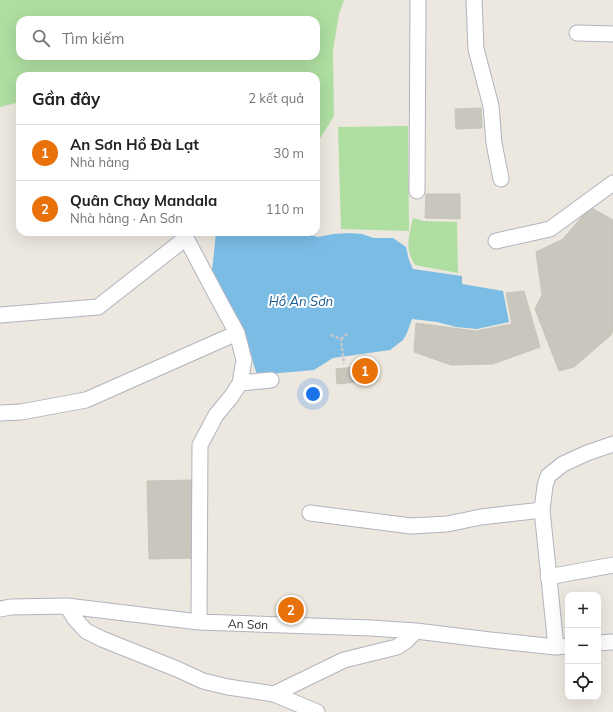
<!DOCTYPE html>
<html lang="vi">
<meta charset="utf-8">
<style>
body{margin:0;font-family:Mulish,sans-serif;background:#f2f2f2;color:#222}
.controls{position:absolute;right:12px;bottom:12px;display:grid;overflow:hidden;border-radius:8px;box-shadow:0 4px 16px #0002}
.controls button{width:36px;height:36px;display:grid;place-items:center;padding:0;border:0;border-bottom:1px solid #e0e0e0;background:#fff;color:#222;font:20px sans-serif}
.you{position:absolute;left:313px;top:394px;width:14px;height:14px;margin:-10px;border:3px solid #fff;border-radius:50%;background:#1a73e8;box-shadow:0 0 0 6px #1a73e833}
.badge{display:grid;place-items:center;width:26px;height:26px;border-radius:50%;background:#0f766e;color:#fff;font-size:13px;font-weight:700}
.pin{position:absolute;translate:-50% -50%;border:2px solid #fff;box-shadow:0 1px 4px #0006}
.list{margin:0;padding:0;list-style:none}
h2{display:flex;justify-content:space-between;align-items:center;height:52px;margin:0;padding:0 16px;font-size:17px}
h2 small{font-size:13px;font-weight:400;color:#767676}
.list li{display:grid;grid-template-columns:26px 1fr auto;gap:12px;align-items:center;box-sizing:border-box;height:56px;padding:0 16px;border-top:1px solid #e0e0e0}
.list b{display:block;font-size:15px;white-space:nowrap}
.list p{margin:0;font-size:13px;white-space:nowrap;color:#767676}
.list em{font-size:13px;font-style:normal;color:#767676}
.icon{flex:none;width:22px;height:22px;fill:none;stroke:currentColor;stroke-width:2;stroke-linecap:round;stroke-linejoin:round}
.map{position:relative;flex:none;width:613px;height:712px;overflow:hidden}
.search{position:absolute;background:#fff;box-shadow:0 4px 16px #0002;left:16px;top:16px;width:304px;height:44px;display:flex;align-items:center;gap:10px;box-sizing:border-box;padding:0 14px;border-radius:12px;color:#767676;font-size:15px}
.panel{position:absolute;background:#fff;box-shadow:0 4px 16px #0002;left:16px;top:72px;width:304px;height:164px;border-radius:12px}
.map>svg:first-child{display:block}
</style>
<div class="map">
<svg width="613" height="712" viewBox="0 0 613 712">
<rect width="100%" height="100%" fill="#ece8df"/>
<path fill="#aedea0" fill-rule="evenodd" d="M0 0H344L339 14 333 50 334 116 316 145V76H20V102L0 107ZM20 20H316V56H20Z
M408 126 409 231 341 229 338 127Z
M413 218 423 221 457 222 458 273 415 265C404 247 409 238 413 218Z"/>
<path fill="#7bbce5" d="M244 232H299L318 237 333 234 350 233 362 234 374 238H393L406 247 409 260 413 269 462 276V284L503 291 509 322 477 329 456 327 437 322 412 319 407 333 403 340 390 350 333 358 314 370 257 375 246 338 215 281 212 271 216 233Z"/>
<path fill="#c8c6bd" stroke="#c7c4b8" d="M481 108 482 128 456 129 455 109Z
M426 194H460V219L425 218Z
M590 207 613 220V331L611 335 574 367 559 371 535 309 542 295 536 252 563 239Z
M524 291 540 347 493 364 451 365 414 352 416 323 475 331 512 324 506 293Z
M373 365 375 380 337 384 336 369Z
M193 480 196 558 149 559 147 481Z"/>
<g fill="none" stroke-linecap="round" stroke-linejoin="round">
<defs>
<path id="minor" d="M474 0 476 49 491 106 494 143 501 179
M577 33 613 34
M417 191 418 0
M182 232 186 238 221 304 237 333 244 360 240 383 231 397 216 415 200 445 199 622
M496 241 550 229 613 183
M0 315 98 307 186 238
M240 383 271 380
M0 413 21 412 86 400 237 333
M542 510 545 486 548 476 563 464 587 453 613 444
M310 513 411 526 447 524 481 517 542 510 556 647
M548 577 613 565
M67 606 75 619 86 631 102 639 177 669 203 681 228 687 274 694 317 712
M0 609 11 607 67 606 199 622 371 628 416 631 490 640 556 647 568 646
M598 643 613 642
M274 694 344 660 397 647 406 641 416 631"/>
</defs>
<use href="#minor" stroke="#b2b3be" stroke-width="17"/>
<path stroke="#c8c8c8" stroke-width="2.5" stroke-dasharray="3 2" stroke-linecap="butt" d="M331 335 341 339 344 364
M341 339 348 333"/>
<use href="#minor" stroke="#fff" stroke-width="15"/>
</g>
<g text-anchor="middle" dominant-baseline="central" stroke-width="4" stroke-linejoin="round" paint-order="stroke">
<g font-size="12" fill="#2b2b2b" stroke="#fff">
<text transform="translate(248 624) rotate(2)">An Sơn</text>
</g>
<g font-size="13" font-style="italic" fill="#185a92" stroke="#fff">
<text x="301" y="301">Hồ An Sơn</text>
</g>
</g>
</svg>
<div class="controls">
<button>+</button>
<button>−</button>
<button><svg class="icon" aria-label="locate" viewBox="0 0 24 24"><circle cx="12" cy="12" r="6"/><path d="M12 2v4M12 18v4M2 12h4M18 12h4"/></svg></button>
</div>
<div class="you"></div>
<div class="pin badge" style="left:365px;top:371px;background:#e8710a">1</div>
<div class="pin badge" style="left:291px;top:610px;background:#e8710a">2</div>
<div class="search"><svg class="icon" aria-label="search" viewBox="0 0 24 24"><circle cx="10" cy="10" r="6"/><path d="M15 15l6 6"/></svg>Tìm kiếm</div>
<section class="panel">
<h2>Gần đây<small>2 kết quả</small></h2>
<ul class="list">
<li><span class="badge" style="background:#e8710a">1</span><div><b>An Sơn Hồ Đà Lạt</b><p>Nhà hàng</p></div><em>30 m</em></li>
<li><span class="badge" style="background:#e8710a">2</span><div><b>Quân Chay Mandala</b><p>Nhà hàng · An Sơn</p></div><em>110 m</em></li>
</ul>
</section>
</div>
